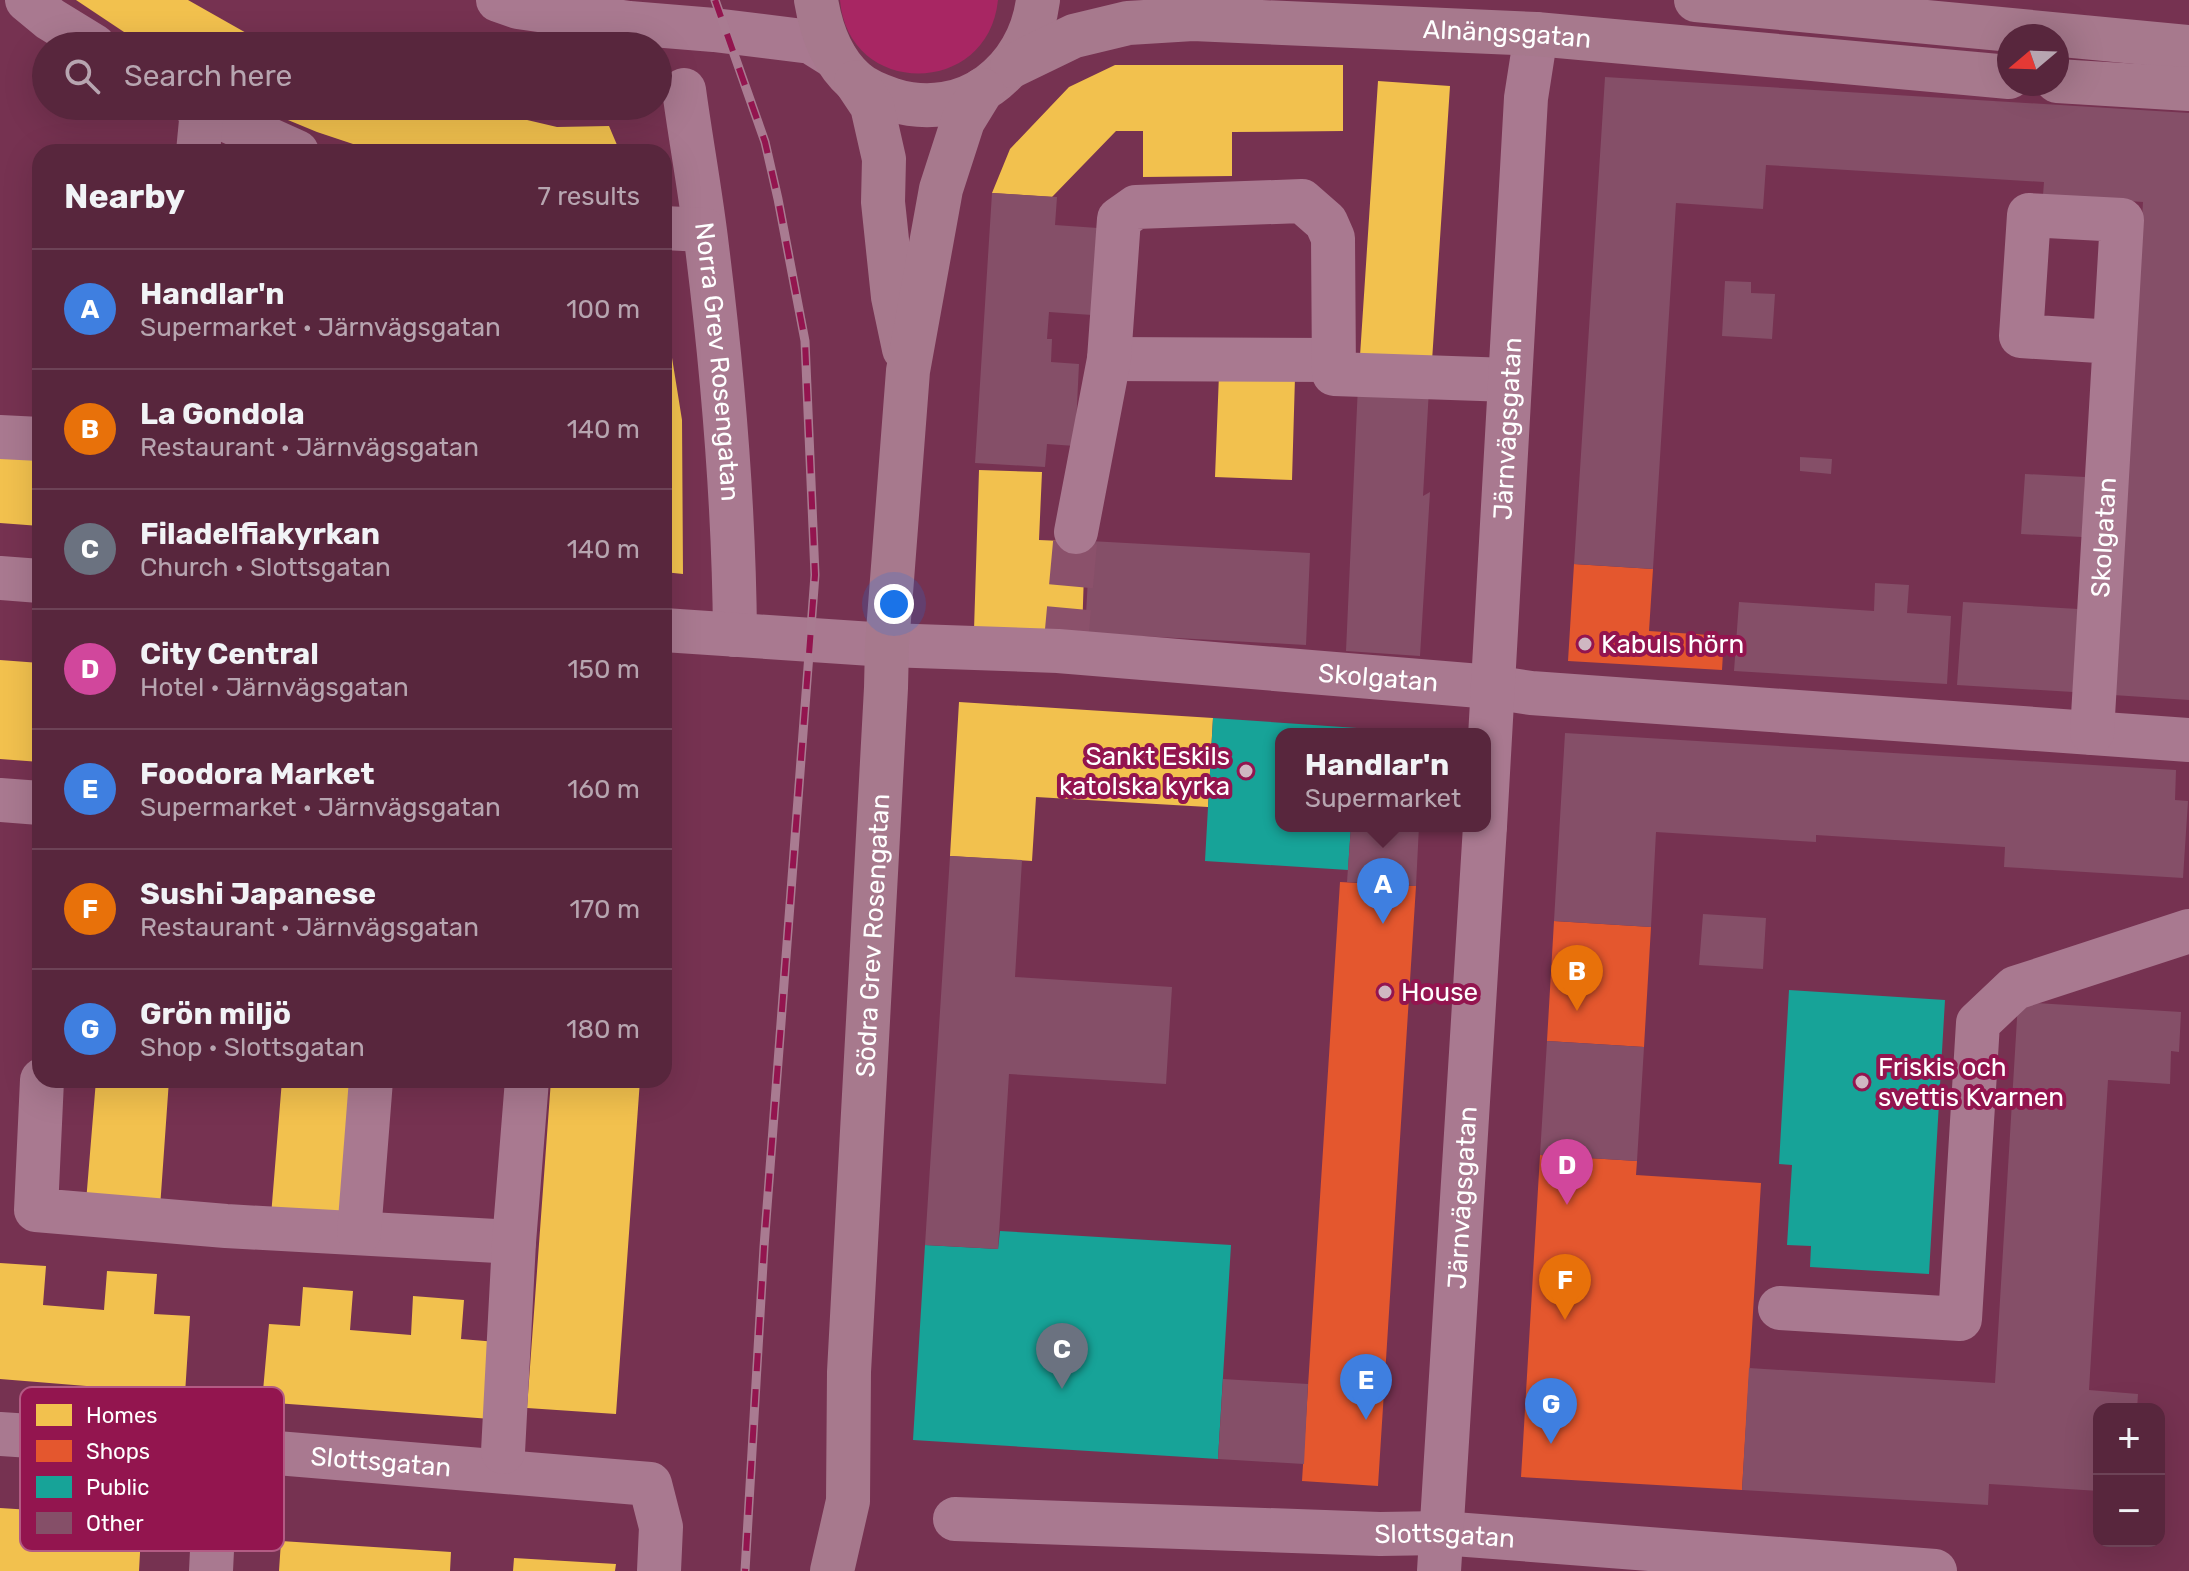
<!DOCTYPE html>
<meta charset="utf-8">
<style>
body{margin:0;font-family:Rubik,sans-serif;background:#5e2e44;color:#f1f3f6}
.controls{position:absolute;right:24px;bottom:24px;display:grid;overflow:hidden;border-radius:16px;box-shadow:0 8px 32px #0002}
.controls button{width:72px;height:72px;display:grid;place-items:center;padding:0;border:0;border-bottom:2px solid #6d4357;background:#58263d;color:#f1f3f6;font:40px sans-serif}
.compass{position:absolute;left:1997px;top:24px;width:72px;height:72px;border-radius:50%;background:#58263d;box-shadow:0 8px 32px #0002;rotate:251deg}
.you{position:absolute;left:894px;top:604px;width:28px;height:28px;margin:-20px;border:6px solid #fff;border-radius:50%;background:#1a73e8;box-shadow:0 0 0 12px #1a73e833}
.badge{display:grid;place-items:center;width:52px;height:52px;border-radius:50%;background:#bca0f2;color:#fff;font-size:26px;font-weight:700}
.pin{position:absolute;translate:-50% -66px;filter:drop-shadow(0 2px 4px #0008)}
.pin::after{content:'';position:absolute;top:42px;width:28px;height:24px;background:inherit;clip-path:polygon(0 0,100% 0,50% 100%)}
.popup{position:absolute;left:1275px;top:728px;width:216px;height:104px;box-sizing:border-box;display:grid;place-content:center;border-radius:16px;background:#58263d;filter:drop-shadow(0 2px 6px #0005);font-size:26px;white-space:nowrap;color:#b7a5b0}
.popup b{font-size:30px;color:#f1f3f6}
.popup::after{content:'';position:absolute;left:50%;top:100%;margin-left:-16px;border:16px solid transparent;border-top-color:#58263d}
.list{margin:0;padding:0;list-style:none}
h2{display:flex;justify-content:space-between;align-items:center;height:104px;margin:0;padding:0 32px;font-size:34px}
h2 small{font-size:26px;font-weight:400;color:#b7a5b0}
.list li{display:grid;grid-template-columns:52px 1fr auto;gap:24px;align-items:center;box-sizing:border-box;height:120px;padding:0 32px;border-top:2px solid #6d4357}
.list b{display:block;font-size:30px;white-space:nowrap}
.list p{margin:0;font-size:26px;white-space:nowrap;color:#b7a5b0}
.list em{font-size:26px;font-style:normal;color:#b7a5b0}
.icon{flex:none;width:44px;height:44px;fill:none;stroke:currentColor;stroke-width:2;stroke-linecap:round;stroke-linejoin:round}
.map{position:relative;flex:none;width:2189px;height:1571px;overflow:hidden}
.search{position:absolute;background:#58263d;box-shadow:0 8px 32px #0002;left:32px;top:32px;width:640px;height:88px;display:flex;align-items:center;gap:20px;box-sizing:border-box;padding:0 28px;border-radius:44px;color:#b7a5b0;font-size:30px}
.panel{position:absolute;background:#58263d;box-shadow:0 8px 32px #0002;left:32px;top:144px;width:640px;height:944px;border-radius:24px}
.map>svg:first-child{display:block}
</style>
<div class="map">
<svg width="2189" height="1571" viewBox="0 0 2189 1571">
<rect width="100%" height="100%" fill="#763251"/>
<path fill="#a82663" d="M840 0H998C988 98 848 98 840 0Z"/>
<path fill="#f2c14e" d="M76 0H188L269 46H145Z
M1115 65H1343V131L1232 132V176L1143 177V131H1116L1052 197 992 193 1010 149 1069 87Z
M1378 81 1450 86 1432 361 1360 356Z
M254 106H467L557 127 609 126 620 152H377L317 132Z
M664 308 682 420 683 574 664 572Z
M1219 374 1295 377 1292 480 1215 477Z
M0 457 40 460V526L0 523Z
M979 470 1042 472 1039 540 1085 542 1082 634 974 630Z
M0 660 40 663V762L0 759Z
M959 702 1213 718 1208 807 1036 797 1032 861 950 856Z
M96 1080H169L160 1208 86 1202Z
M282 1080H355L345 1221 271 1216Z
M551 1080H640L616 1414 527 1408Z
M0 1263 46 1266 43 1305 104 1310 107 1271 157 1274 154 1314 190 1316 185 1394 0 1379Z
M303 1287 353 1291 350 1330 411 1335 413 1296 464 1300 461 1339 497 1342 491 1419 262 1402 269 1324 300 1326Z
M0 1508 142 1517 139 1571H0Z
M281 1541 451 1552 450 1571H279Z
M514 1558 616 1564 615 1571H513Z"/>
<path fill="#e4572e" d="M1574 564 1653 569 1649 631 1724 636 1722 670 1568 661Z
M1340 882 1416 886 1378 1486 1302 1481Z
M1554 921 1651 927 1644 1047 1547 1041Z
M1540 1155 1637 1161 1636 1175 1761 1183 1742 1490 1521 1477Z"/>
<path fill="#17a398" d="M1213 718 1357 728V734H1281V826H1351L1348 870 1205 861Z
M1789 990 1945 1000 1929 1274 1810 1267 1811 1246 1787 1245 1792 1165 1779 1164Z
M1000 1231 1231 1245 1218 1459 913 1440 925 1245 998 1249Z"/>
<path fill="#854f68" d="M1605 77 2189 113V700L2113 695 2143 202 2043 195 2044 182 1766 165 1763 209 1676 203 1653 569 1574 564Z
M992 193 1057 197 1055 225 1098 228 1092 315 1049 312 1047 339H1052L1051 362 1079 364 1075 446 1047 444 1045 467 975 463Z
M1725 281 1751 282V293L1775 294 1772 339 1722 336Z
M1358 385 1429 389 1423 496 1430 492 1420 656 1346 651Z
M1800 457 1832 459 1831 474 1800 471Z
M2025 474 2085 477 2082 537 2021 534Z
M1090 541 1310 553 1306 645 1085 633Z
M1875 583 1909 585 1907 613 1951 616 1947 684 1734 671 1739 602 1874 611Z
M1963 602 2078 609 2073 692 1957 685Z
M1357 728 1419 732V734H1357Z
M1565 733 2176 770 2175 800 2188 801 2183 878 2004 867 2005 847 1816 835V842L1656 832 1651 927 1554 921Z
M1351 826H1419L1416 886 1347 882Z
M950 856 1022 860 1015 977 1172 987 1166 1084 1009 1074 998 1249 925 1245Z
M1703 914 1766 918 1763 969 1699 965Z
M2018 1002 2181 1012 2179 1052 2171 1051 2170 1084 2108 1080 2089 1390 2138 1394 2137 1409H2099V1491L1989 1484 1988 1505 1742 1490 1749 1368 1995 1383Z
M1547 1041 1644 1047 1637 1161 1540 1155Z
M1223 1379 1308 1384 1304 1464 1218 1459Z"/>
<g fill="none" stroke-linecap="round" stroke-linejoin="round">
<path stroke="#8b516b" stroke-width="44" stroke-dasharray="44 22" stroke-linecap="butt" d="M1065 652 1076 532"/>
<g stroke="#a97990" stroke-width="44">
<path d="M27 0 50 19 94 46"/>
<path d="M498 0 518 7 629 23 714 30 811 42 835 57"/>
<path id="s1" d="M684 90C691 142 701 195 707 247 723 375 734 506 735 635"/>
<path d="M195 106 297 152"/>
<path d="M198 152 202 110"/>
<path d="M664 228 704 230"/>
<path d="M1109 359 1333 360"/>
<path d="M0 437 40 439"/>
<path d="M1076 532 1109 359 1119 219 1136 207 1302 201 1326 222 1333 238 1334 374 1510 380"/>
<path d="M0 578 40 581"/>
<path id="s2" d="M664 630 887 645 1058 651 1492 687 1531 693 2189 740"/>
<path id="s3" d="M2092 733 2122 220 2029 215 2021 336 2114 342"/>
<path d="M0 800 40 803"/>
<path id="s4" d="M1485 826 1526 98 1536 34"/>
<path d="M42 1080 36 1210 226 1226 514 1242"/>
<path d="M359 1233 371 1080"/>
<path d="M1780 1308 1960 1319 1978 1023 2015 988 2189 931"/>
<path id="s5" d="M0 1434 228 1449 650 1484 661 1527 659 1571"/>
<path d="M503 1452 514 1242 527 1080"/>
<path id="s6" d="M955 1519 1380 1534 1441 1533 1935 1571"/>
<path d="M211 1571 213 1530 228 1449"/>
<path id="s7" d="M1439 1571 1485 826"/>
</g>
<g stroke="#a7798d" stroke-width="44">
<path d="M816 0C821 30 831 60 855 81 865 90 881 96 893 100 965 122 1029 72 1038 0"/>
<path d="M1696 0 2189 47"/>
<path id="s8" d="M1012 66 1074 36 1128 23 1193 19 1536 34 2009 77"/>
<path d="M2057 81 2189 89"/>
<path d="M856 82 872 106 884 159 883 202 893 297 904 349"/>
<path id="s9" d="M832 1571 848 1501 849 1372 886 688 887 645 908 371 941 189 963 121 982 90"/>
</g>
<defs>
<path id="rail" d="M715 0 765 142 778 199 805 341 815 575 764 1247 745 1571"/>
</defs>
<use href="#rail" stroke="#a97b91" stroke-width="9"/>
<use href="#rail" stroke="#93154f" stroke-width="6" stroke-dasharray="18" stroke-linecap="butt"/>
</g>
<g fill="#cfb7c2" stroke="#93154f" stroke-width="3">
<circle cx="1585" cy="644" r="8"/>
<circle cx="1246" cy="771" r="8"/>
<circle cx="1385" cy="992" r="8"/>
<circle cx="1862" cy="1082" r="8"/>
</g>
<g text-anchor="middle" dominant-baseline="central" stroke-width="8" stroke-linejoin="round" paint-order="stroke">
<g font-size="26" fill="#fff" stroke="#93154f">
<text stroke="none"><textPath href="#s8" startOffset="504">Alnängsgatan</textPath></text>
<text stroke="none"><textPath href="#s1" startOffset="274">Norra Grev Rosengatan</textPath></text>
<text stroke="none"><textPath href="#s4" startOffset="398">Järnvägsgatan</textPath></text>
<text stroke="none"><textPath href="#s3" startOffset="196">Skolgatan</textPath></text>
<text stroke="none"><textPath href="#s2" startOffset="716">Skolgatan</textPath></text>
<text stroke="none"><textPath href="#s9" startOffset="638">Södra Grev Rosengatan</textPath></text>
<text stroke="none"><textPath href="#s7" startOffset="374">Järnvägsgatan</textPath></text>
<text stroke="none"><textPath href="#s5" startOffset="382">Slottsgatan</textPath></text>
<text stroke="none"><textPath href="#s6" startOffset="490">Slottsgatan</textPath></text>
</g>
<g font-size="26" fill="#fff" stroke="#93154f" text-anchor="start">
<text x="1601" y="644">Kabuls hörn</text>
<text x="1230" y="756" text-anchor="end">Sankt Eskils<tspan x="1230" dy="30">katolska kyrka</tspan></text>
<text x="1401" y="992">House</text>
<text x="1878" y="1067">Friskis och<tspan x="1878" dy="30">svettis Kvarnen</tspan></text>
</g>
</g>
<rect x="20" y="1387" width="264" height="164" rx="12" fill="#93154f" stroke="#b35b84" stroke-width="2"/>
<rect x="36" y="1404" width="36" height="22" fill="#f2c14e"/>
<rect x="36" y="1440" width="36" height="22" fill="#e4572e"/>
<rect x="36" y="1476" width="36" height="22" fill="#17a398"/>
<rect x="36" y="1512" width="36" height="22" fill="#854f68"/>
<g font-size="22" fill="#fff">
<text x="86" y="1423">Homes</text>
<text x="86" y="1459">Shops</text>
<text x="86" y="1495">Public</text>
<text x="86" y="1531">Other</text>
</g>
</svg>
<div class="controls">
<button>+</button>
<button>−</button>
</div>
<svg class="compass" viewBox="-18 -18 36 36"><path d="M0-13l5 13h-10z" fill="#e53935"/><path d="M0 13l5-13h-10z" fill="#b7a5b0"/></svg>
<div class="you"></div>
<div class="pin badge" style="left:1383px;top:924px;background:#3f7fe0">A</div>
<div class="popup"><b>Handlar'n</b>Supermarket</div>
<div class="pin badge" style="left:1577px;top:1011px;background:#e8710a">B</div>
<div class="pin badge" style="left:1062px;top:1389px;background:#6b7280">C</div>
<div class="pin badge" style="left:1567px;top:1205px;background:#d1479c">D</div>
<div class="pin badge" style="left:1366px;top:1420px;background:#3f7fe0">E</div>
<div class="pin badge" style="left:1565px;top:1320px;background:#e8710a">F</div>
<div class="pin badge" style="left:1551px;top:1444px;background:#3f7fe0">G</div>
<div class="search"><svg class="icon" aria-label="search" viewBox="0 0 24 24"><circle cx="10" cy="10" r="6"/><path d="M15 15l6 6"/></svg>Search here</div>
<section class="panel">
<h2>Nearby<small>7 results</small></h2>
<ul class="list">
<li><span class="badge" style="background:#3f7fe0">A</span><div><b>Handlar'n</b><p>Supermarket · Järnvägsgatan</p></div><em>100 m</em></li>
<li><span class="badge" style="background:#e8710a">B</span><div><b>La Gondola</b><p>Restaurant · Järnvägsgatan</p></div><em>140 m</em></li>
<li><span class="badge" style="background:#6b7280">C</span><div><b>Filadelfiakyrkan</b><p>Church · Slottsgatan</p></div><em>140 m</em></li>
<li><span class="badge" style="background:#d1479c">D</span><div><b>City Central</b><p>Hotel · Järnvägsgatan</p></div><em>150 m</em></li>
<li><span class="badge" style="background:#3f7fe0">E</span><div><b>Foodora Market</b><p>Supermarket · Järnvägsgatan</p></div><em>160 m</em></li>
<li><span class="badge" style="background:#e8710a">F</span><div><b>Sushi Japanese</b><p>Restaurant · Järnvägsgatan</p></div><em>170 m</em></li>
<li><span class="badge" style="background:#3f7fe0">G</span><div><b>Grön miljö</b><p>Shop · Slottsgatan</p></div><em>180 m</em></li>
</ul>
</section>
</div>
